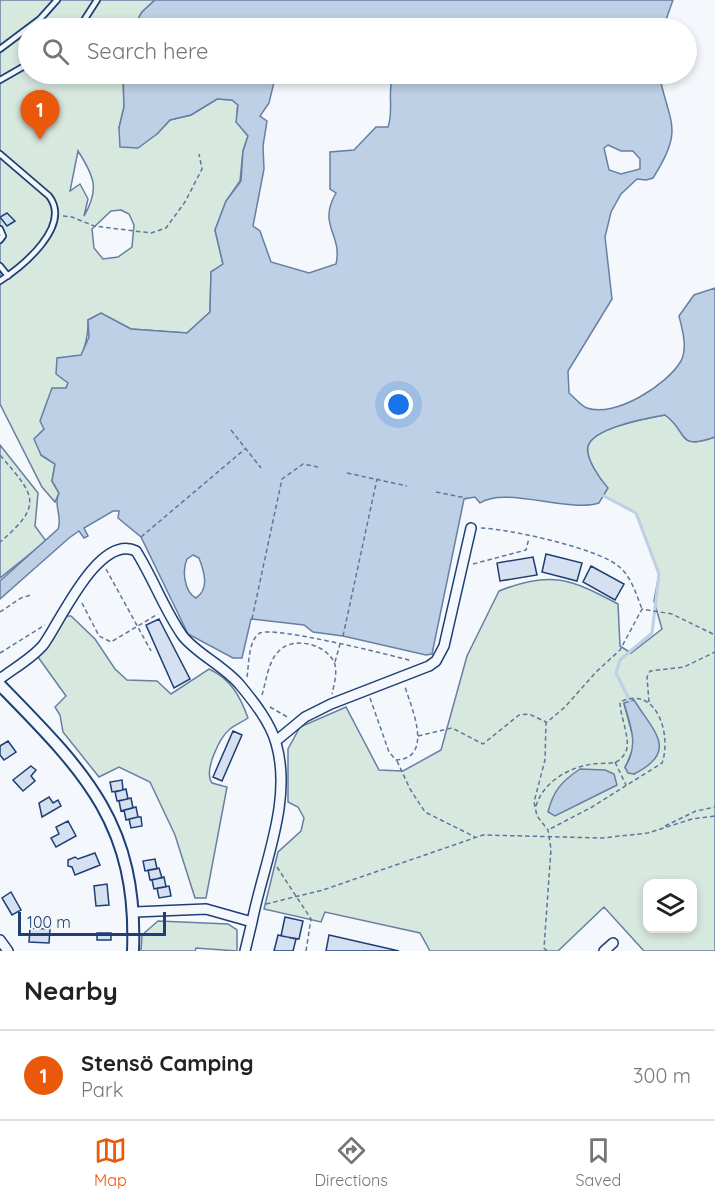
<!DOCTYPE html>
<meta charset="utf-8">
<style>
body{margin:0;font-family:Quicksand,sans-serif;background:#f2f2f2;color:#222}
.controls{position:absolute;right:18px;bottom:18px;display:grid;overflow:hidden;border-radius:12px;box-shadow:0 3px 9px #0003}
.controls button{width:54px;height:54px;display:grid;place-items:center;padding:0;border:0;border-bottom:2px solid #e0e0e0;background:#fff;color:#222;font:30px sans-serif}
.scale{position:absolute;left:18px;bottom:15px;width:148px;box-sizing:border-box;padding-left:6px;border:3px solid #1d3f73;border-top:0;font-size:16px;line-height:21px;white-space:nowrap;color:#1d3f73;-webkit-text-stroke:4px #f4f7fb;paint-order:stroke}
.you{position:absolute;left:399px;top:405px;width:21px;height:21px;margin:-15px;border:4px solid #fff;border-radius:50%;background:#1a73e8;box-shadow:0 0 0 9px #1a73e833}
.badge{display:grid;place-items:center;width:39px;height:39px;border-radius:50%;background:#ea580c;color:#fff;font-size:20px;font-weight:700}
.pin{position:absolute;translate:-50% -50px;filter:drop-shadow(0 2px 3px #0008)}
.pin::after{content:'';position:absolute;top:32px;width:21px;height:18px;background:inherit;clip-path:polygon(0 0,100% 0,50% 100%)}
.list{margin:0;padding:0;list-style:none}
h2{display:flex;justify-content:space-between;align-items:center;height:78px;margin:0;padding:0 24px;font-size:26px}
h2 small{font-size:20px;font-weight:400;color:#767676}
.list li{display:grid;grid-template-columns:39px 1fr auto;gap:18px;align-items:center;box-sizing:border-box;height:90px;padding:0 24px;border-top:2px solid #e0e0e0}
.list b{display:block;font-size:22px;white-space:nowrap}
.list p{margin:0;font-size:20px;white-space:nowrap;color:#767676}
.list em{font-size:20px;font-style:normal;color:#767676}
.icon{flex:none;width:33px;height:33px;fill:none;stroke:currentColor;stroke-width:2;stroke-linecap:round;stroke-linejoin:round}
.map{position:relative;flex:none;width:715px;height:951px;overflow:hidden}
.search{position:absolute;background:#fff;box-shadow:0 3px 9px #0003;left:18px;right:18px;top:18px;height:66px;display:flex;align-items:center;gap:15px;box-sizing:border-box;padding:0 21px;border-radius:33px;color:#767676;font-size:22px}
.sheet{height:168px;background:#fff}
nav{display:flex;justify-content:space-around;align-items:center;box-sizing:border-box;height:84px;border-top:2px solid #e0e0e0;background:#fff;font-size:16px;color:#767676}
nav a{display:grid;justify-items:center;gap:3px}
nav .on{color:#ea580c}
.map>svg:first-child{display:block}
</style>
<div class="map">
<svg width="715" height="951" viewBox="0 0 715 951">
<rect width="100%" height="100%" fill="#f4f7fb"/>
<path fill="#d7e8df" stroke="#687fa3" stroke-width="1.5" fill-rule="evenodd" d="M0 0H155L142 12 133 28H28V74H123L124 107 119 128 157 134 170 120 191 115 217 99 232 100 238 105C235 116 240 127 248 136L243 151 240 181 226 201 215 230 223 264 211 272 210 312 187 333 131 329 101 313 88 320C90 358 60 393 45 427 42 435 42 446 41 455L55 464 52 481 59 493 55 502 42 487 0 404ZM78 151C94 176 100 189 84 216L88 199 80 184 70 191ZM121 210 129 214 134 225 132 247 118 257 103 259 94 248 92 229 111 211Z
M665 415C689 432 676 451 715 437V951H644L604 907 558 951H430L420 933 325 912 321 922 264 909 278 852 301 831 304 818 298 807 288 802V749L300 727 346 707 379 770 403 771 441 750 467 656 499 591C551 570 571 579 618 604L620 646 631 653 662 629 654 601 659 574 636 513 602 495 607 488C600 479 585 458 588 446 594 427 648 418 665 415ZM633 700 643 714 634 774 625 768 635 744 624 704ZM648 884H692V928H648Z
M0 445 38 493 35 526 46 541 0 578Z
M64 616H71L95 639 115 669 127 680 157 681 171 694 209 669C231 679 240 696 248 718 242 722 235 725 230 729 220 737 203 771 212 783L227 787 206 898H195L175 835 150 782 119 767 99 777 63 732 60 715 55 707 66 696 38 657 55 635Z
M158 921 228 924 237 930V951L196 948 195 951H141L142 935Z"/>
<path fill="#bed0e5" stroke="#687fa3" stroke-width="1.5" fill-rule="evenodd" d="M155 0H673L663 28H380L369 23 340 22 304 28H133L142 12Z
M123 74H276L269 103 260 116 267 121 263 146 264 169 253 226 260 231 271 262 309 273 336 264C343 234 317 226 336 193L330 189V152L354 150 376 127H388C394 111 387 93 393 74H659C669 124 685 128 653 178L646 180 637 179 621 194 611 212 605 237 612 299 568 371 569 393C574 397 581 406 587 408 615 418 667 385 681 361 688 348 682 328 679 316L694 295 715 288V437C676 451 689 432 665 415 648 418 594 427 588 446 585 458 600 479 608 488L599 503C569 513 505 486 480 503L475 497 464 499 432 654 426 655 343 636 313 632 304 625 251 619 242 658H233L188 634 141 537 118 518 119 511H113L84 528 88 536 84 538 79 531 69 538 0 599V581L58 529C63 517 53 506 59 493L52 481 55 464 41 455 34 439 44 429 40 421 52 388H66L68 383 56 374 57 358 81 355 89 337 88 320 101 313 131 329 187 333 210 312 211 272 223 264 215 230 226 201 241 181 243 151 248 136 236 122 238 105 232 100 217 99 191 115 170 120 157 134 138 148 120 147 119 128 124 107ZM608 145 621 151H633L640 159V169L621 174 609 170 604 148ZM193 555 199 558C204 571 210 589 196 598 184 592 182 570 187 559Z
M634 700C653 731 680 751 634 774L628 773 625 767C639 745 631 727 624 703Z
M580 769 605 770 614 774 617 785 555 816 548 812C553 791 562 781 580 769Z"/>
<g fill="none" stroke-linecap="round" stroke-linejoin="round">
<path stroke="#bed0e5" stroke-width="3" d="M602 495 636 513 659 574 652 633 620 660 616 673 630 701"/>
</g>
<path fill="#d5e0f0" stroke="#1d3f73" stroke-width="1.5" d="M7 213 15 221 7 226 0 217Z
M546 554 582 563 577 581 542 572Z
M533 557 537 575 500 581 497 563Z
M591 566 624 584 615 600 583 582Z
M159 619 190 679 174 688 146 625Z
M233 731 242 735 222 781 213 777Z
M8 741 16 752 4 760 0 755V746Z
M31 766 36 770 31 776 35 781 23 791 13 780Z
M122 780 123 790 112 792 110 782Z
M126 789 128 799 117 801 115 792Z
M49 797 53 803 58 800 61 806 42 817 39 803Z
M131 798 133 808 121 811 119 801Z
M136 807 138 817 126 820 124 810Z
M138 817H141L142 826 131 828 129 819Z
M68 821 76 836 56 847 51 838 59 834 56 827Z
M95 853 100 865 75 875 72 867 68 866V860L75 857 78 859Z
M155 859 157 869 145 871 143 861Z
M159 868 162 878 150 880 148 870Z
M164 877 166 887 154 889 152 880Z
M107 884 109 905 96 906 94 886Z
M169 886 171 896 159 898 157 888Z
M11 892 21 910 12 915 2 898Z
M285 917 303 921 299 939 281 936Z
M30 928 50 929 49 943 29 942Z
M97 933H111V940H97Z
M278 935 296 939 293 951H274Z
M329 935 399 951H326Z"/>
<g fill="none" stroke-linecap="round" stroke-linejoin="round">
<defs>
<path id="service" d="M79 28 97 0
M0 49 40 19 57 0
M0 80 28 64
M0 154 49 196C72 226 23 266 0 281
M0 229 3 236 0 240
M0 266 8 276"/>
<path id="minor" d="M0 679C14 668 33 658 44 644 60 622 99 533 136 551 153 578 164 609 182 635 194 652 224 666 240 685 254 702 270 722 276 743 293 801 263 865 252 922
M276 741 305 717 331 704 429 666 436 661 444 646 471 528
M135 912 206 909 252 922 245 951
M0 940 8 951
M604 951 613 943"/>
<path id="tertiary" d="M0 685C84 771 138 823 133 951"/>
</defs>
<use href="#service" stroke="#1d3f73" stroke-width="8"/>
<use href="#minor" stroke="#1d3f73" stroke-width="12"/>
<use href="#tertiary" stroke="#1d3f73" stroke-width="14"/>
<path stroke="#5e769c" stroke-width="1.5" stroke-dasharray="4.5 3" stroke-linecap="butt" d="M63 216 72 217 94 226 151 233 166 228 185 202 202 169 199 154
M231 430 261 468
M0 455C34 495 45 504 0 542
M347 473 407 486
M436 492 466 498
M481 528C510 529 595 548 617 565 631 575 636 594 642 609
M141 537 245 449
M473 564 526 550 529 538
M106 569 151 651
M82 603 99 636 111 642 158 614
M0 612 21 598 31 595
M252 619 282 479 303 464 318 467
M343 636 377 479
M0 653 45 625
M335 662 340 644
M247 677C249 665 248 640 260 633 274 626 391 655 412 661
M262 695C266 682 268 662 278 652 291 636 325 643 334 662 338 671 334 685 332 694
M370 698 389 752 396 760C434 758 412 709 405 687
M649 702 647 677 650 671 684 667 715 652
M270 707 289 718
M418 736 452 728 483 744 519 715 529 714 546 722
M397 761 410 789 425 812 475 837
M615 762 626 785
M536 806C543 782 569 767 593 764 599 763 610 764 616 762 621 760 626 753 627 748 629 734 620 716 620 702 657 684 672 736 662 763L592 807 548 830
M665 826 696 811 715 807
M277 867 311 919 306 951
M266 904 323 890 483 835 602 838 648 833 692 819 715 816
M547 951 544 948 551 849 548 830 537 816 534 802 545 760 546 723 565 707 596 672 620 650 642 609 672 614 715 635"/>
<use href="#service" stroke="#f4f7fb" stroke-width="4.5"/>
<use href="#minor" stroke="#f4f7fb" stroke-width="9"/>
<use href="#tertiary" stroke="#f4f7fb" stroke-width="10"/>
</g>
</svg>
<div class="controls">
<button><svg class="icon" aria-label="layers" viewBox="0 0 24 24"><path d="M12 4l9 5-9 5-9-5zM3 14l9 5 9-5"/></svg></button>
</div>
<div class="scale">100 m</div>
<div class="you"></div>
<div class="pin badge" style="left:40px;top:140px">1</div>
<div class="search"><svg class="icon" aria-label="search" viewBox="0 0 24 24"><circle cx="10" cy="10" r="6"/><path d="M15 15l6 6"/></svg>Search here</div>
</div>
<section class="sheet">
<h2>Nearby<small></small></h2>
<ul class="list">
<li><span class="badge">1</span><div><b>Stensö Camping</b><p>Park</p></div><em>300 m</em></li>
</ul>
</section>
<nav>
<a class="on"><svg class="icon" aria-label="map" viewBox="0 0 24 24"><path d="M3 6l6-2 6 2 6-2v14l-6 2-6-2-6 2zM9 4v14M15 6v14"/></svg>Map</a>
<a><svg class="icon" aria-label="directions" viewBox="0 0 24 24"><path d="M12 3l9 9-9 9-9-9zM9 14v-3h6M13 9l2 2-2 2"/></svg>Directions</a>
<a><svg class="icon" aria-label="saved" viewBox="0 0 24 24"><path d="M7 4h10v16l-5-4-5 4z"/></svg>Saved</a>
</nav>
